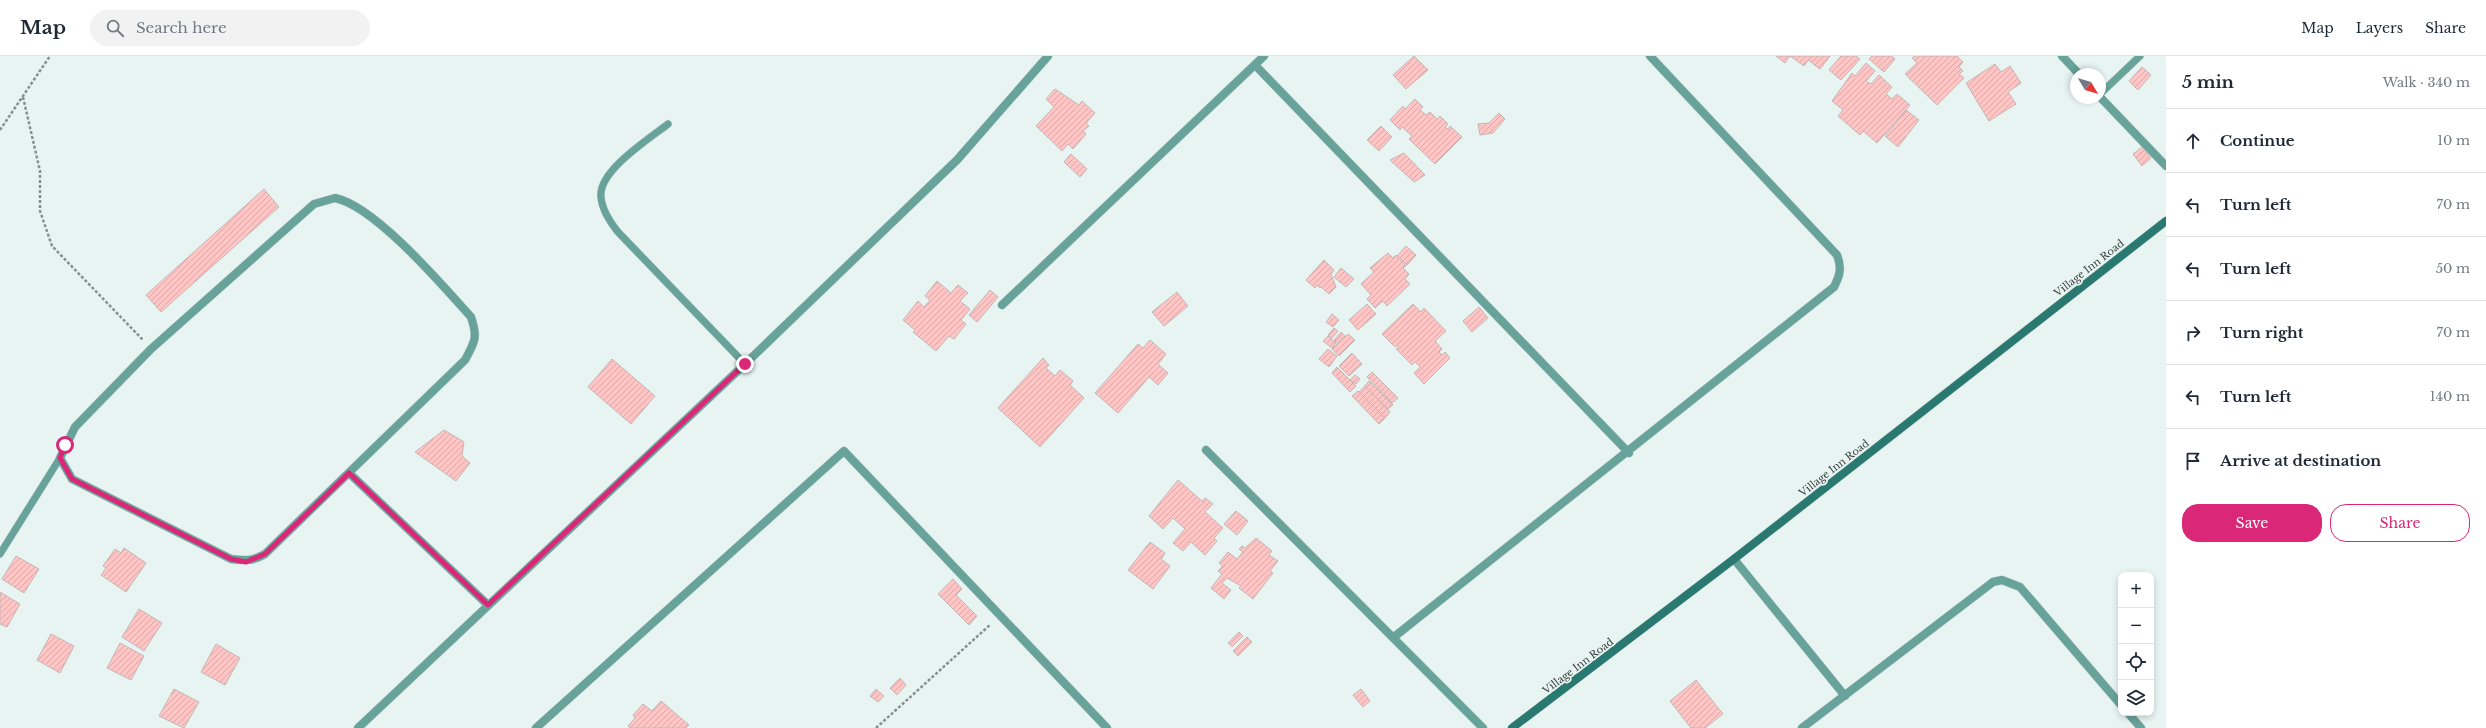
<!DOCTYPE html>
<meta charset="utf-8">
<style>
body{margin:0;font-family:"Libre Baskerville",serif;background:#f2f2f3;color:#1f2937}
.controls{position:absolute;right:12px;bottom:12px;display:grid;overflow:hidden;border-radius:8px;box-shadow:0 2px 6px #0003}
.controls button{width:36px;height:36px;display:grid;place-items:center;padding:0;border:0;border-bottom:1px solid #e0e1e3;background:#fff;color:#1f2937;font:20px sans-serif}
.compass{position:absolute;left:2070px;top:12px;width:36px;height:36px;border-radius:50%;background:#fff;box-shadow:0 2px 6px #0003;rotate:128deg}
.stop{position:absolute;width:12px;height:12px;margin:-9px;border:3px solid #db2777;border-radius:50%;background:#fff}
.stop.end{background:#db2777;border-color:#fff;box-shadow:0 1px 4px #0008}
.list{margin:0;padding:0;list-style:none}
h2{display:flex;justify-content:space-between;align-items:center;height:52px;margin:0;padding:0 16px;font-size:17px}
h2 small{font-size:13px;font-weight:400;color:#747a83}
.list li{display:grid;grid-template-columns:26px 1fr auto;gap:12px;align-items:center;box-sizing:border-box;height:64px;padding:0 16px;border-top:1px solid #e0e1e3}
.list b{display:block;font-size:15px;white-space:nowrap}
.list em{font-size:13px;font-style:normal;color:#747a83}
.actions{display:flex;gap:8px;padding:12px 16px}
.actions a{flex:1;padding:9px 0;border:1px solid #db2777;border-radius:16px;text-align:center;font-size:14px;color:#db2777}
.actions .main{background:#db2777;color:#fff}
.icon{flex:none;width:22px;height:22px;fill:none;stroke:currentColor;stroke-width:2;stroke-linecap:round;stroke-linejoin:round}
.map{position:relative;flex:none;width:2166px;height:672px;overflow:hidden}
header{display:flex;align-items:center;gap:24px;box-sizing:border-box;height:56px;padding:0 20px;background:#fff;border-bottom:1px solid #e0e1e3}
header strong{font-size:19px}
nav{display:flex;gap:22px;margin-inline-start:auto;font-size:14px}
.search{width:280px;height:36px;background:#f2f2f3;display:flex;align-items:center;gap:10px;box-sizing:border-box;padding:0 14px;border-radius:22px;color:#747a83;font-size:15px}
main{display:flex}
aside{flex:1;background:#fff}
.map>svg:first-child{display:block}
</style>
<header>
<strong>Map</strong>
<div class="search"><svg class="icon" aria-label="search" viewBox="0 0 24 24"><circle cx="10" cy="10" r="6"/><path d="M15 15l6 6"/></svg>Search here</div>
<nav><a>Map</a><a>Layers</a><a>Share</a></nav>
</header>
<main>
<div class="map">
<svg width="2166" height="672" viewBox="0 0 2166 672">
<defs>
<pattern id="building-hatch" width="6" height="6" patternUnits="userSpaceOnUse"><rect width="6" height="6" fill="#fec5c4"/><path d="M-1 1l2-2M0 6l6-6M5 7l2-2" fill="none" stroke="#daaaa9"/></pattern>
</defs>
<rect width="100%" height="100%" fill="#e7f4f2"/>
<path fill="url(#building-hatch)" stroke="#c3b7b6" d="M1414 0 1428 14 1406 33 1393 19Z
M1776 0H1790L1785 7Z
M1790 0H1830L1820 13 1808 4 1804 10Z
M1841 0H1856L1860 3 1841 24 1829 14Z
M1872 0H1892L1895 3 1884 16 1869 3Z
M1915 0H1957L1963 6 1959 11 1963 15 1959 18 1964 22 1937 49 1905 18 1917 7 1912 2Z
M1866 7 1875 15 1866 25 1871 28 1879 19 1892 31 1886 38 1892 43 1897 38 1910 49 1877 87 1863 75 1860 79 1838 60 1843 54 1832 45 1852 17 1855 20Z
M1995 8 2001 16 2010 10 2021 27 2008 36 2016 48 1989 65 1966 27Z
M2142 11 2151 19 2138 34 2129 25Z
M1055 33 1079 49 1082 45 1095 57 1086 67 1089 70 1083 75 1086 78 1073 93 1068 88 1062 95 1036 70 1054 51 1046 43Z
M1415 43 1423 51 1420 54 1426 59 1430 56 1437 63 1440 60 1448 68 1445 71 1448 73 1450 70 1462 81 1435 108 1409 83 1412 80 1402 71 1400 74 1390 64 1403 50 1405 53Z
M1906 54 1919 64 1898 91 1885 80Z
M1499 57 1505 63 1493 77 1480 79 1478 68 1489 67Z
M1381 70 1392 81 1379 95 1367 84Z
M2142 91 2151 102 2142 110 2133 98Z
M1404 97 1425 119 1414 126 1390 104Z
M1071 98 1087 113 1080 121 1064 106Z
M264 133 279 151 161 256 146 239Z
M1406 190 1416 199 1407 209 1397 200Z
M1388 197 1393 202 1396 199 1406 210 1403 212 1409 218 1405 223 1410 228 1387 250 1383 245 1375 252 1367 243 1371 239 1361 228 1374 216 1370 212Z
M1324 204 1334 214 1331 218 1336 231 1329 238 1321 231 1320 232 1317 229 1315 232 1306 224Z
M1341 212 1354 223 1346 231 1334 221Z
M937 225 951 237 958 229 968 237 960 245 970 253 961 264 966 268 954 283 949 280 936 295 913 276 915 274 903 264 918 245 924 251 930 244 925 240Z
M990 234 998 241 977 266 969 259Z
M1177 236 1188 250 1164 270 1152 256Z
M1367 248 1376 258 1358 274 1349 264Z
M1413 248 1421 256 1424 252 1446 275 1435 285 1442 293 1439 296 1442 299 1445 296 1450 302 1424 328 1414 317 1420 311 1415 306 1412 309 1396 293 1399 290 1397 289 1395 291 1382 278Z
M1479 251 1488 262 1472 276 1463 265Z
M1332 258 1339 264 1333 271 1326 266Z
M1334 272 1338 275 1332 282 1328 279Z
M1341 276 1345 280 1338 288 1334 284Z
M1348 278 1355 284 1339 300 1332 293Z
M1328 280 1336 287 1332 292 1323 285Z
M1150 284 1166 298 1158 308 1168 317 1158 329 1149 321 1118 357 1095 337 1138 288 1143 292Z
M1328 293 1337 300 1329 311 1319 303Z
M1352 297 1362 308 1349 320 1339 310Z
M1043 302 1049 309 1046 312 1055 320 1060 314 1073 325 1070 329 1084 342 1040 391 998 352Z
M612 303 655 340 631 368 588 331Z
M1337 311 1356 330 1350 336 1332 317Z
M1372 316 1398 342 1392 347 1367 321Z
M1355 319 1360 323 1356 328 1350 324Z
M1369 325 1393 349 1388 353 1365 330Z
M1365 330 1390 356 1385 362 1359 336Z
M1358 335 1385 362 1379 368 1352 340Z
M444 374 464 386 462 400 470 407 456 425 415 396Z
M1178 424 1202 445 1205 442 1213 448 1205 456 1223 472 1214 482 1217 485 1205 499 1191 486 1183 495 1173 487 1185 473 1173 462 1163 473 1149 460Z
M1236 455 1248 465 1237 479 1224 468Z
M1256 482 1272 495 1269 499 1278 505 1270 515 1273 517 1253 543 1239 532 1241 530 1227 522 1222 527 1231 534 1224 543 1211 532 1222 518 1218 515 1223 510 1219 507 1228 496 1237 503 1243 496 1239 493 1242 490 1245 492Z
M1150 486 1165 497 1161 503 1170 510 1153 533 1128 514Z
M124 492 146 507 126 536 101 519 106 512 103 510 115 493 121 497Z
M16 500 39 513 24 537 2 523Z
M953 523 962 533 956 539 977 560 969 569 938 538Z
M0 536 20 548 7 571 0 568Z
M139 553 162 567 144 595 122 581Z
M1239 576 1243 580 1232 591 1228 587Z
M51 578 74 590 60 617 37 604Z
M1247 581 1252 586 1238 600 1233 595Z
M120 587 144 600 131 624 107 612Z
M216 588 240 602 225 629 201 616Z
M900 622 906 629 897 639 890 632Z
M1696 624 1723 658 1705 672H1691L1670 645Z
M174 633 199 646 184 672 159 660Z
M876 633 884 640 878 646 870 640Z
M1361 633 1370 645 1363 651 1353 639Z
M661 645 689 669 686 672H630L628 670 635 662 633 659 643 648 652 655Z"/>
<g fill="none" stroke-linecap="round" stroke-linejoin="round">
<defs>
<path id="lane" d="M2100 38 2140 0
M668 68C649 83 598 115 601 141 602 154 610 166 618 176L745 308
M0 498 60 402"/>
<path id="street" d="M2062 0 2079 18
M1255 9 1629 397
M2100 41 2166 110
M335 142C375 150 443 230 471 261 478 281 475 286 465 304L265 498C253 505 245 505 231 503L72 423 60 402 75 371 151 293 314 148Z
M1002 249 1264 0
M1206 394 1483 672
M349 417 488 549
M1734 503 1845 640
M1394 581 1834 231C1840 219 1842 212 1837 199L1650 0
M2128 657 2141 672
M358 672 745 308 957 104 1048 0
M536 672 844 395 1107 672
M1802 672 1993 526 2002 524 2020 531 2121 649"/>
<path id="secondary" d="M1512 672 1734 503 2166 165"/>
</defs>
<use href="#lane" stroke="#c4cfce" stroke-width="8"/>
<use href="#street" stroke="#c4cfce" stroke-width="9"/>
<use href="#secondary" stroke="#c4cfce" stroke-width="9"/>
<path stroke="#88908f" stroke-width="2.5" stroke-dasharray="3 2" stroke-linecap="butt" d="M23 41 40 115V155L52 190 143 284
M0 74 50 0
M876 672 991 568"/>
<use href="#lane" stroke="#67a39a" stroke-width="7"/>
<use href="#street" stroke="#67a39a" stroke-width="8"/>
<use href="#secondary" stroke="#297970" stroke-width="8"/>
</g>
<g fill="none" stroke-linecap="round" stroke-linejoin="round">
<path stroke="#db2777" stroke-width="5" d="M65 389 60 402 72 423 231 503 246 506 265 498 349 417 488 549 745 308"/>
</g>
<g text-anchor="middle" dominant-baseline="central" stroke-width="3.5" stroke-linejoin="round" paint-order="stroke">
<g font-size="10" fill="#383d3c" stroke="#e7f4f2">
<text transform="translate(2089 212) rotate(-38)">Village Inn Road</text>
<text transform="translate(1834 412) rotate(-38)">Village Inn Road</text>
<text transform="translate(1578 610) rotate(-37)">Village Inn Road</text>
</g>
</g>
</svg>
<div class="controls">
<button>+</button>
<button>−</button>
<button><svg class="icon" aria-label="locate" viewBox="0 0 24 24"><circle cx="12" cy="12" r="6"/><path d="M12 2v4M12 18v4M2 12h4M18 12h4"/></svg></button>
<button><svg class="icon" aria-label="layers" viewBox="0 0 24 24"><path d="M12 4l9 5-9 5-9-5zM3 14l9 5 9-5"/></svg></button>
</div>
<svg class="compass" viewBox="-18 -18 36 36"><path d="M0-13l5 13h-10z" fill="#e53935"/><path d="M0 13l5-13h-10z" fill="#747a83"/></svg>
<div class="stop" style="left:65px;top:389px"></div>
<div class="stop end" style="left:745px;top:308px"></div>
</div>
<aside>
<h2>5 min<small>Walk · 340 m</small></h2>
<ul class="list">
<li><svg class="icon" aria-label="ahead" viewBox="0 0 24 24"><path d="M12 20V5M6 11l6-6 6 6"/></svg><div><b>Continue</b></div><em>10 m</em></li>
<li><svg class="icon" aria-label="left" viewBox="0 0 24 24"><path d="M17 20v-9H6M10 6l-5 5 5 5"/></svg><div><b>Turn left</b></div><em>70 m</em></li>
<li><svg class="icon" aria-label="left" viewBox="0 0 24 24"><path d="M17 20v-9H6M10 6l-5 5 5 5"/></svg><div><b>Turn left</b></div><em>50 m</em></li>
<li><svg class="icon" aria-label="right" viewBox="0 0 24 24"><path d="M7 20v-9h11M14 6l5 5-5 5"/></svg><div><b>Turn right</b></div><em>70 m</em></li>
<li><svg class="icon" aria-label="left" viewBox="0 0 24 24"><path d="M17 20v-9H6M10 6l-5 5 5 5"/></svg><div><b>Turn left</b></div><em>140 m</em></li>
<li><svg class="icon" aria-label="arrive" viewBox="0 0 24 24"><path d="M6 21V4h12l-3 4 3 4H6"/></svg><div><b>Arrive at destination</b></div></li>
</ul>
<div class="actions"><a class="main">Save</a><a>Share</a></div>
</aside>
</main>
